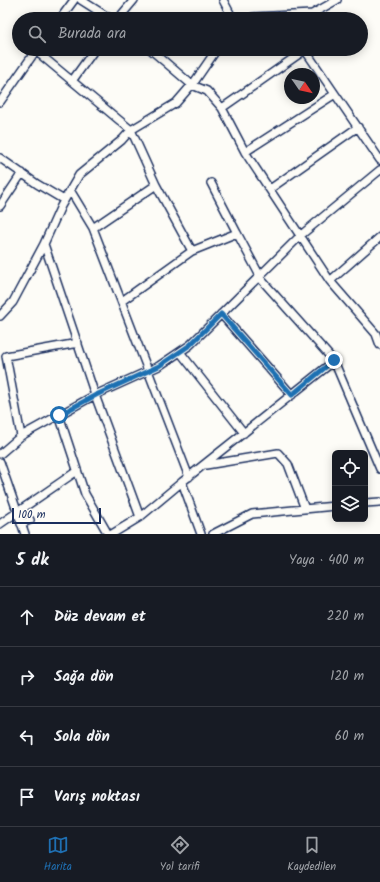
<!DOCTYPE html>
<html lang="tr">
<meta charset="utf-8">
<style>
body{margin:0;font-family:Kalam,sans-serif;background:#242831;color:#f1f3f6}
.controls{position:absolute;right:12px;bottom:12px;display:grid;overflow:hidden;border-radius:6px;box-shadow:0 2px 10px #0003}
.controls button{width:36px;height:36px;display:grid;place-items:center;padding:0;border:0;border-bottom:1px solid #363941;background:#171b24;color:#f1f3f6;font:20px sans-serif}
.compass{position:absolute;left:284px;top:68px;width:36px;height:36px;border-radius:50%;background:#171b24;box-shadow:0 2px 10px #0003;rotate:124deg}
.scale{position:absolute;left:12px;bottom:10px;width:89px;box-sizing:border-box;padding-left:4px;border:2px solid #1b2f5e;border-top:0;font-size:11px;line-height:14px;white-space:nowrap;color:#1b2f5e;-webkit-text-stroke:3px #fdfcf7;paint-order:stroke}
.stop{position:absolute;width:12px;height:12px;margin:-9px;border:3px solid #1f6fb2;border-radius:50%;background:#fff}
.stop.end{background:#1f6fb2;border-color:#fff;box-shadow:0 1px 4px #0008}
.list{margin:0;padding:0;list-style:none}
h2{display:flex;justify-content:space-between;align-items:center;height:52px;margin:0;padding:0 16px;font-size:17px}
h2 small{font-size:13px;font-weight:400;color:#9ea1a6}
.list li{display:grid;grid-template-columns:26px 1fr auto;gap:12px;align-items:center;box-sizing:border-box;height:60px;padding:0 16px;border-top:1px solid #363941}
.list b{display:block;font-size:15px;white-space:nowrap}
.list em{font-size:13px;font-style:normal;color:#9ea1a6}
.icon{flex:none;width:22px;height:22px;fill:none;stroke:currentColor;stroke-width:2;stroke-linecap:round;stroke-linejoin:round}
.map{position:relative;flex:none;width:380px;height:534px;overflow:hidden}
.search{position:absolute;background:#171b24;box-shadow:0 2px 10px #0003;left:12px;right:12px;top:12px;height:44px;display:flex;align-items:center;gap:10px;box-sizing:border-box;padding:0 14px;border-radius:22px;color:#9ea1a6;font-size:15px}
.sheet{height:292px;background:#171b24}
nav{display:flex;justify-content:space-around;align-items:center;box-sizing:border-box;height:56px;border-top:1px solid #363941;background:#171b24;font-size:11px;color:#9ea1a6}
nav a{display:grid;justify-items:center;gap:2px}
nav .on{color:#1f6fb2}
.map>svg:first-child{display:block}
</style>
<div class="map">
<svg width="380" height="534" viewBox="0 0 380 534">
<rect width="100%" height="100%" fill="#fdfcf7"/>
<filter id="ink" filterUnits="userSpaceOnUse"><feTurbulence type="fractalNoise" baseFrequency=".025" numOctaves="2"/><feDisplacementMap in="SourceGraphic" scale="8" xChannelSelector="R" yChannelSelector="G"/><feConvolveMatrix kernelMatrix="1 2 1 2 8 2 1 2 1" color-interpolation-filters="sRGB"/></filter>
<g filter="url(#ink)">
<g fill="none" stroke-linecap="round" stroke-linejoin="round">
<defs>
<path id="minor" d="M81 0 111 19
M223 0 233 19
M60 19 74 0
M118 19 134 0
M250 19 253 17 312 14 337 0
M150 49 192 85 207 91 222 108 245 152 330 281 376 334 380 345
M305 50 380 160
M36 51 131 130 156 185 192 251
M72 81 95 49
M0 102 37 49
M222 108 305 50 304 49
M245 152 335 94
M0 158 37 184 64 200
M211 183 237 233
M270 189 358 127
M70 190 93 228 189 477
M0 206 22 173
M93 228 156 185
M44 244 95 395 140 517
M259 277 334 361 380 469
M330 281 380 237
M122 301 192 251 237 233 260 276
M221 314 292 395
M0 316 13 302 44 244 61 206 79 175 122 140 131 130 176 103 195 81 217 49
M180 352 244 433
M59 415 85 494 108 534
M21 436 6 356 78 343
M0 454 21 436 95 395 159 366 190 345 301 235 380 170
M0 462 25 534
M206 465 278 453 288 464 305 509
M182 482 334 361
M365 503 380 502
M0 524 77 471
M21 524 30 520
M112 534 140 517 182 482 201 534
M213 534 252 514 335 506"/>
</defs>
<use href="#minor" stroke="#1b2f5e" stroke-width="10"/>
<use href="#minor" stroke="#fdfcf7" stroke-width="7"/>
</g>
</g>
<g fill="none" stroke-linecap="round" stroke-linejoin="round" filter="url(#ink)">
<path stroke="#1f6fb2" stroke-width="5" d="M59 415 96 395 159 366 190 345 221 314 292 395 334 360"/>
</g>
</svg>
<div class="controls">
<button><svg class="icon" aria-label="locate" viewBox="0 0 24 24"><circle cx="12" cy="12" r="6"/><path d="M12 2v4M12 18v4M2 12h4M18 12h4"/></svg></button>
<button><svg class="icon" aria-label="layers" viewBox="0 0 24 24"><path d="M12 4l9 5-9 5-9-5zM3 14l9 5 9-5"/></svg></button>
</div>
<svg class="compass" viewBox="-18 -18 36 36"><path d="M0-13l5 13h-10z" fill="#e53935"/><path d="M0 13l5-13h-10z" fill="#9ea1a6"/></svg>
<div class="scale">100 m</div>
<div class="stop" style="left:59px;top:415px"></div>
<div class="stop end" style="left:334px;top:360px"></div>
<div class="search"><svg class="icon" aria-label="search" viewBox="0 0 24 24"><circle cx="10" cy="10" r="6"/><path d="M15 15l6 6"/></svg>Burada ara</div>
</div>
<section class="sheet">
<h2>5 dk<small>Yaya · 400 m</small></h2>
<ul class="list">
<li><svg class="icon" aria-label="ahead" viewBox="0 0 24 24"><path d="M12 20V5M6 11l6-6 6 6"/></svg><div><b>Düz devam et</b></div><em>220 m</em></li>
<li><svg class="icon" aria-label="right" viewBox="0 0 24 24"><path d="M7 20v-9h11M14 6l5 5-5 5"/></svg><div><b>Sağa dön</b></div><em>120 m</em></li>
<li><svg class="icon" aria-label="left" viewBox="0 0 24 24"><path d="M17 20v-9H6M10 6l-5 5 5 5"/></svg><div><b>Sola dön</b></div><em>60 m</em></li>
<li><svg class="icon" aria-label="arrive" viewBox="0 0 24 24"><path d="M6 21V4h12l-3 4 3 4H6"/></svg><div><b>Varış noktası</b></div></li>
</ul>
</section>
<nav>
<a class="on"><svg class="icon" aria-label="map" viewBox="0 0 24 24"><path d="M3 6l6-2 6 2 6-2v14l-6 2-6-2-6 2zM9 4v14M15 6v14"/></svg>Harita</a>
<a><svg class="icon" aria-label="directions" viewBox="0 0 24 24"><path d="M12 3l9 9-9 9-9-9zM9 14v-3h6M13 9l2 2-2 2"/></svg>Yol tarifi</a>
<a><svg class="icon" aria-label="saved" viewBox="0 0 24 24"><path d="M7 4h10v16l-5-4-5 4z"/></svg>Kaydedilen</a>
</nav>
